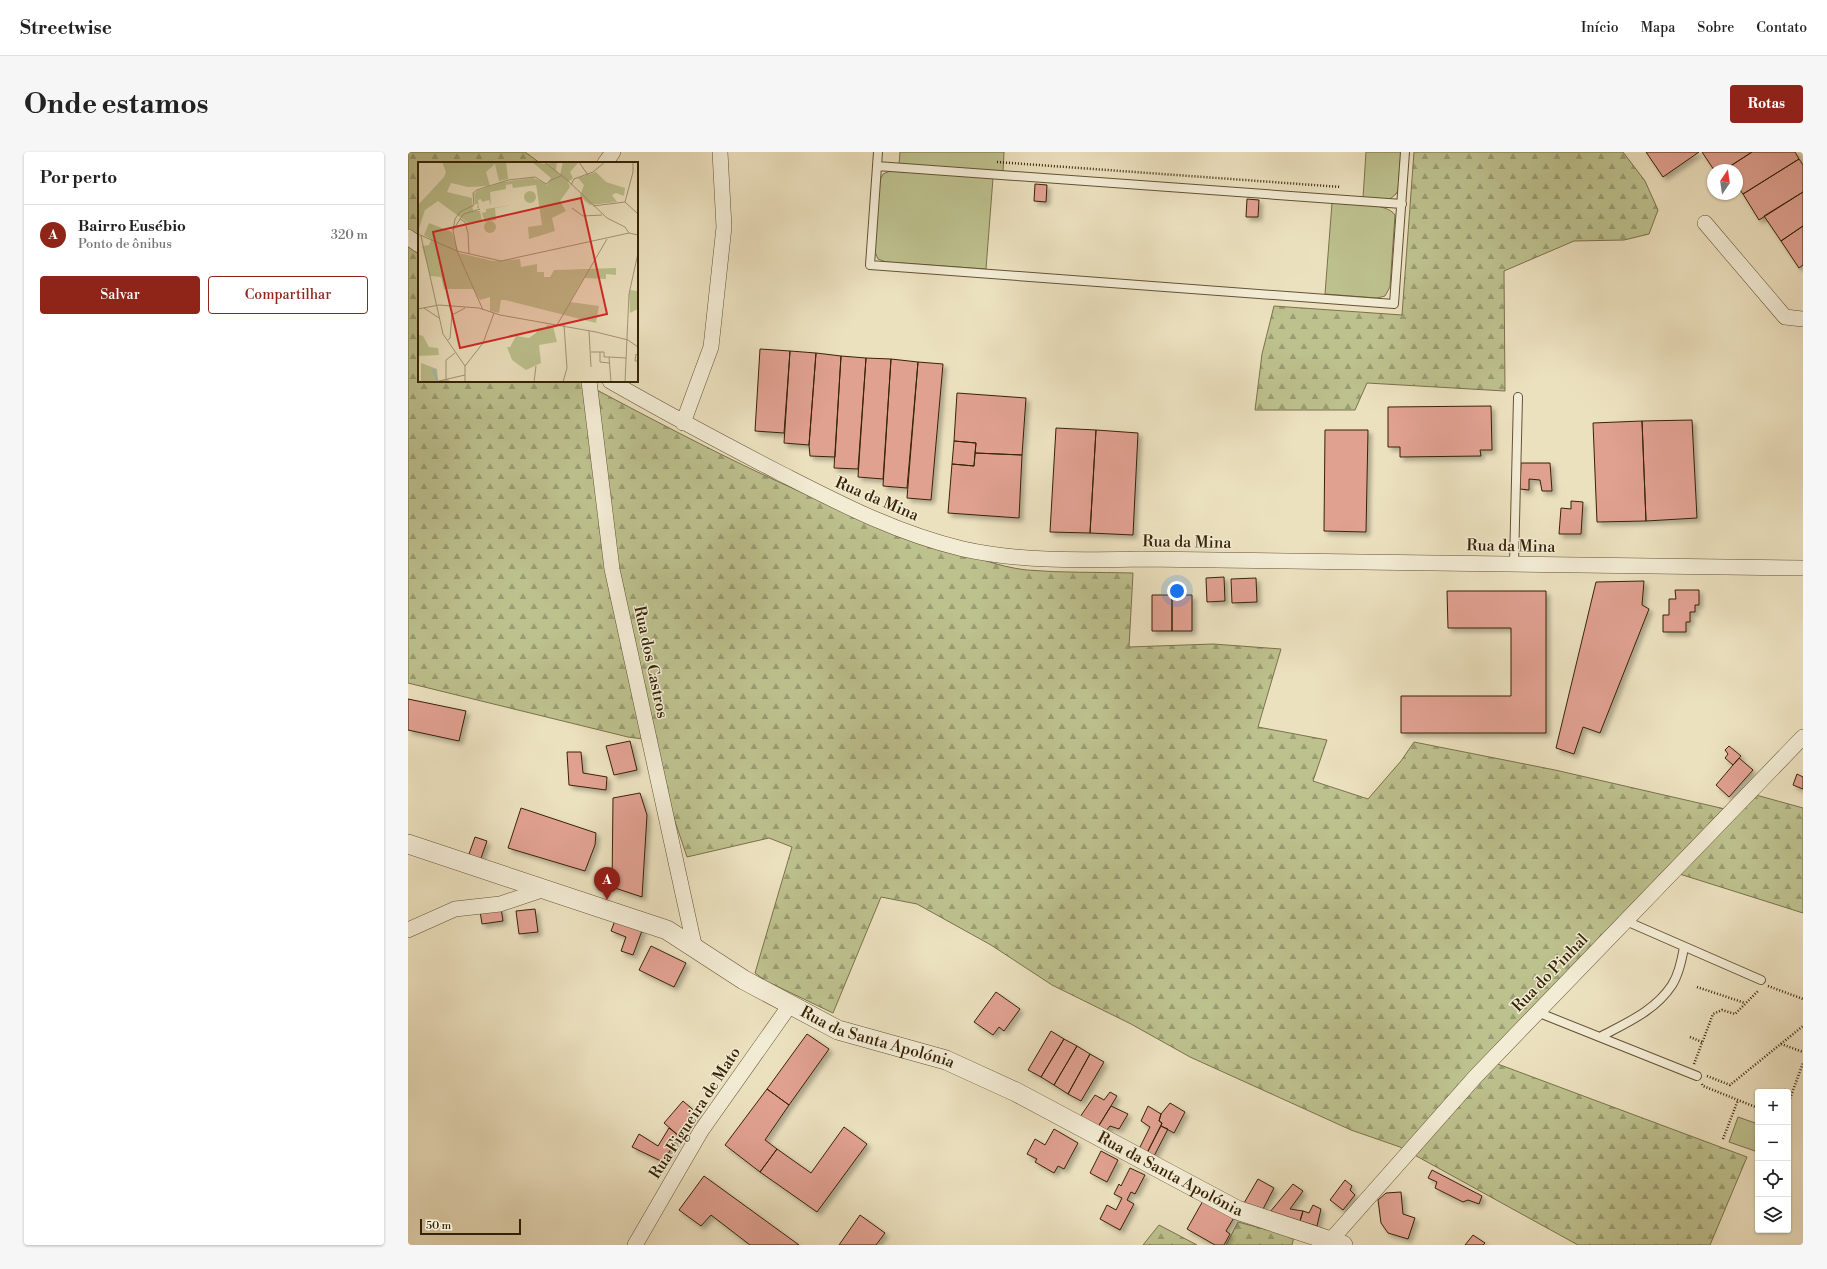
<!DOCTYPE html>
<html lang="pt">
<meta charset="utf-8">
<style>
body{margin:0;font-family:"Libre Bodoni",serif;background:#f6f6f6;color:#222}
.controls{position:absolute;right:12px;bottom:12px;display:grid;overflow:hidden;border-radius:4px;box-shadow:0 1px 3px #0004}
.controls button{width:36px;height:36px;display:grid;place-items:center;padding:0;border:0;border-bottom:1px solid #e0e0e0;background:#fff;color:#222;font:20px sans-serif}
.compass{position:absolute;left:1299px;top:12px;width:36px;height:36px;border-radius:50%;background:#fff;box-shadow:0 1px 3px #0004;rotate:13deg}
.scale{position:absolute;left:12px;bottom:10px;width:101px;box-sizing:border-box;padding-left:4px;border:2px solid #372306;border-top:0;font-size:11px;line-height:14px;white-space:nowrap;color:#372306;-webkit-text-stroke:3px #f3ecd5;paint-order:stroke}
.you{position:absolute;left:769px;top:439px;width:14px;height:14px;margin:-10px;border:3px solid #fff;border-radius:50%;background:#1a73e8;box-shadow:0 0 0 6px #1a73e833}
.badge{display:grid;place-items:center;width:26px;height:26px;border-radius:50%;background:#8f2418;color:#fff;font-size:13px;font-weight:700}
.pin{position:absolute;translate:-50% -33px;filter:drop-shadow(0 1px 2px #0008)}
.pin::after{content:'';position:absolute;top:21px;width:14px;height:12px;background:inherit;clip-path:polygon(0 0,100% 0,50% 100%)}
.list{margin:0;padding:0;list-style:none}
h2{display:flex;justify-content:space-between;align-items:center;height:52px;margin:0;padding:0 16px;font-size:17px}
h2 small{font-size:13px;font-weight:400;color:#767676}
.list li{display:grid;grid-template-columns:26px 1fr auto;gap:12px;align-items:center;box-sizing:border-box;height:60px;padding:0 16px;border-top:1px solid #e0e0e0}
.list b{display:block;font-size:15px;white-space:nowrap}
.list p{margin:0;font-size:13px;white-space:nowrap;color:#767676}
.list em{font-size:13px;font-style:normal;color:#767676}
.actions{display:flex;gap:8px;padding:12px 16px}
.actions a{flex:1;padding:9px 0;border:1px solid #8f2418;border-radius:4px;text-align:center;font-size:14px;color:#8f2418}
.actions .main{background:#8f2418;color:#fff}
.icon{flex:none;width:22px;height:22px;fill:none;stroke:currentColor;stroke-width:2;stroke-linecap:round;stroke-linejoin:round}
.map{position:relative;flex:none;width:1395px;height:1093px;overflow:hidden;border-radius:4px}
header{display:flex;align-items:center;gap:24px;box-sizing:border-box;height:56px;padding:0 20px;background:#fff;border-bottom:1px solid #e0e0e0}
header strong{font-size:19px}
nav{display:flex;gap:22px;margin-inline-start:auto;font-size:14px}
.intro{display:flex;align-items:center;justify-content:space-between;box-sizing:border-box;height:96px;padding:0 24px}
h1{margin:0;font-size:28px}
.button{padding:10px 18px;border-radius:4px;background:#8f2418;color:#fff;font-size:14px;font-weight:700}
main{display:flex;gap:24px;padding:0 24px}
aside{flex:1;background:#fff;border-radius:4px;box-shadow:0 1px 3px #0004}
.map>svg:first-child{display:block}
</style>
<header>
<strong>Streetwise</strong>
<nav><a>Início</a><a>Mapa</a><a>Sobre</a><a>Contato</a></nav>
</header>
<div class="intro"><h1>Onde estamos</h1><a class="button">Rotas</a></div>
<main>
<aside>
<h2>Por perto<small></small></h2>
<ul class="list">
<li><span class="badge">A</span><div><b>Bairro Eusébio</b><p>Ponto de ônibus</p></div><em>320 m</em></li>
</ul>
<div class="actions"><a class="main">Salvar</a><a>Compartilhar</a></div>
</aside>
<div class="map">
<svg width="1395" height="1093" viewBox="0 0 1395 1093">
<defs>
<pattern id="forest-firs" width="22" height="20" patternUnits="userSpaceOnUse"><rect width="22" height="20" fill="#bdc18e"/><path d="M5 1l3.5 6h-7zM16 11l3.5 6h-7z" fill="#9a9c72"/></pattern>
<filter id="shadow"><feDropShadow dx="3.5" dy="3.5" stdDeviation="2" flood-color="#0004"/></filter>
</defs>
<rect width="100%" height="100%" fill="#ece1bf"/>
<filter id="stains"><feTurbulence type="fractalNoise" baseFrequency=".005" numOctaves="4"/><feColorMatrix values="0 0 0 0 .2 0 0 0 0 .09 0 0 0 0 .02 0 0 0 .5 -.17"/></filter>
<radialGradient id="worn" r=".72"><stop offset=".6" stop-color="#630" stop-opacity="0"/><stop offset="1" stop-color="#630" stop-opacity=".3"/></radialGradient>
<path fill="#bdc18e" stroke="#7a724a" d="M492 0H596L595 20 491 12Z
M958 0H993L990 38 988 42 982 47 955 46Z
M482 19 585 26 578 117 478 110 470 107 466 98 471 30 475 22Z
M924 51C938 52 979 50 987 63L982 135 977 144 969 146 917 142Z
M1330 965 1350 972V1000L1321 990Z"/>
<path fill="url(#forest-firs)" stroke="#7a724a" d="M0 0H117L132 11H11V229H178L187 237C298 296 411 355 531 393 560 402 589 415 619 418 653 421 690 420 725 421L721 495 805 492 873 497 850 575 919 588 905 629 960 647 993 609 1006 590 1147 618 1317 657 1348 643 1395 656V761L1262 719 1087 911 1339 1005 1302 1093H1170L992 995 943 978 782 905 723 872 644 833 583 793 509 752 473 745 425 861 358 829 347 821 384 695 361 686 279 705 249 616 243 588 220 585 0 531Z
M1006 0H1215L1237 29 1250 58 1241 82 1216 88 1166 89 1096 119 1097 239 959 231 947 258H847L854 202 866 154 994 163Z
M830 1070 886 1085 884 1093H818Z
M751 1073 789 1093H735Z"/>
<path fill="#e1a191" stroke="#372306" filter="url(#shadow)" d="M1238 0H1291L1255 25Z
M1294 0H1344L1316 18H1306Z
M1344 0H1387L1391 7 1335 42 1329 34V18L1318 17Z
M1391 7 1395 13V40L1351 68 1335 42Z
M627 32 639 33 638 50 626 49Z
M1395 40V74L1373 89 1356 64Z
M839 47 851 48 850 65H838Z
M1395 74V113L1391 116 1373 89Z
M352 197 382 199 376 281 347 279Z
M382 199 408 201 401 293 376 291Z
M408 201 433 204 427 305 402 304 401 293Z
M433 204 458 206 450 317 426 316Z
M458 206 483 207 475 327 450 325Z
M483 207 510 210 499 336 475 334Z
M510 210 535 212 523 348 499 346Z
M549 241 618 246 614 303 567 301 568 291 546 289Z
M1083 254 1084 298H1072L1073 304 992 305V295H980V255Z
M1284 268 1289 366 1238 369 1234 269Z
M1234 269 1238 369 1189 370 1185 271Z
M648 276 688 278 682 381 642 380Z
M688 278 730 281 725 383 682 381Z
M917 278H960L958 380 916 379Z
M546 289 568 291 566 314 544 312Z
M567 301 614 303 611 366 540 361 544 312 566 314Z
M1113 311H1142L1144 339H1134L1132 328 1121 327V338L1112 337Z
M1163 349 1175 350 1173 382H1151L1153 356 1163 357Z
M816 425 817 449 799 450 798 426Z
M848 426 849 450 824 451 823 427Z
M1236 429 1234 453 1241 457 1192 581 1175 575 1166 602 1148 596 1188 430Z
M1267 438H1291V453H1287V460H1282V470H1278V480H1255V463H1261V447H1268Z
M1039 439H1138V581H993V544H1103V476H1040Z
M744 443H764V479H744Z
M764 443H784V479H764Z
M0 547 58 559 51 589 0 578Z
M222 589 229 618 206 623 198 594Z
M1321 594 1333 604 1325 613 1317 606 1320 602 1317 598Z
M159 600H173L175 621 199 625 198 638 161 633Z
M1331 606 1345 618 1321 645 1308 633Z
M1389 622 1395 625V637L1385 633Z
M232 641 239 663 234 745 204 735 205 646Z
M113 656 188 681 187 693 177 719 100 696Z
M67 685 79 689 72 709 60 705Z
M93 756 95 769 74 772 72 759Z
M127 757 130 780 111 782 108 759Z
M208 766 235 776 225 803 213 799 218 785 203 779Z
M243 794 278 811 266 835 231 818Z
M588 840 612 857 596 879 591 875 585 883 566 870Z
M643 879 656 887 633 925 620 918Z
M399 882 421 897 381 953 359 937Z
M656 887 669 894 646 933 633 925Z
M669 894 682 902 660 942 646 933Z
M682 902 696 910 673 949 660 942Z
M359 937 381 953 357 988 369 997 352 1020 317 993Z
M702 940 709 944 690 975 672 965 687 943 696 948Z
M275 949 290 962 271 984 256 971Z
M762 951 777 960 766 981 753 974 754 971 751 969 753 962Z
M703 954 720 962 711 977 702 974 698 979 690 975Z
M740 954 753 962 751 969 754 971 739 1001 731 997 742 975 733 969Z
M753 974 760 977 746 1004 739 1001Z
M436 975 459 992 409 1060 352 1020 369 997 403 1021Z
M261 976 271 984 255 1010 224 995 231 982 250 994Z
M646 977 670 991 656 1017 650 1014 646 1021 627 1010 629 1007 619 1002 627 987 637 993Z
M693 999 710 1008 699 1030 682 1021Z
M722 1016 737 1023 727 1042 723 1040 719 1048 726 1052 712 1078 692 1067 699 1053 708 1058 714 1046 706 1042 711 1032 713 1034Z
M1024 1018 1074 1044 1071 1052 1060 1048 1055 1050 1027 1036 1029 1030 1020 1026Z
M296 1024 391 1093H342L303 1063 293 1074 271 1058Z
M850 1027 866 1036 854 1059 836 1051Z
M937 1028 944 1034 942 1038 947 1043 935 1058 922 1048Z
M885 1032 895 1039 882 1057 895 1059 892 1069 862 1060Z
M993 1040 995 1062 1007 1066 1000 1087 980 1081 973 1071 970 1048 978 1041Z
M796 1047 827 1064 818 1079 822 1082 816 1093H807L779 1077Z
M905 1053 913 1057 909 1074 892 1069 895 1059 901 1061Z
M452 1063 477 1081 468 1093H431Z
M1065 1083 1077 1091 1075 1093H1057Z"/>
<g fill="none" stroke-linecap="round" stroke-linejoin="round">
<defs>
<path id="service" d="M470 0 462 113 986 152 997 0
M469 14 994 52
M1106 412 1110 245
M1218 769 1353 828
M1129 860 1289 924
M1192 885C1218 871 1247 859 1264 833 1271 822 1274 807 1276 795"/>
<path id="minor" d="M197 11 205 0
M1297 71 1377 165 1395 167
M0 85 11 93
M181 229 204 417 287 797
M202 229C258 261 314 291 372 321 433 352 488 381 555 397 614 410 675 408 735 407L1395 416
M275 271 303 195 316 75 312 0
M0 778 47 757 92 752 137 737
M922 1089 1068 924 1395 585
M227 1093 293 979 382 853"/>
<g id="tertiary">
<path id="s1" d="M0 692 259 778 336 828 430 878 538 908 608 940 829 1058 935 1093"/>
</g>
</defs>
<use href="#service" stroke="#645234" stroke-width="10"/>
<use href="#minor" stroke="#645234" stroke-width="16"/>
<use href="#tertiary" stroke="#645234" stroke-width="20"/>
<path stroke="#372306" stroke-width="2.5" stroke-dasharray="1 2" stroke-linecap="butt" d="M589 10 933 35
M1360 834 1395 847
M1289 835 1337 851
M1282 885 1294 890
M1373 892 1395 900
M1286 912 1305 862 1314 858 1327 862 1351 838
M1299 924 1322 933 1395 874
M1294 932 1295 934 1350 956
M1380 952 1395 911
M1315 987 1330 948"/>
<use href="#service" stroke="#f3ecd5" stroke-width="8"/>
<use href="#minor" stroke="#f3ecd5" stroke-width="15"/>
<use href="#tertiary" stroke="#f3ecd5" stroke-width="19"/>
</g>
<g text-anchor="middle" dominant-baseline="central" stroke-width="3" stroke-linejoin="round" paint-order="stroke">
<g font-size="16" fill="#372306" stroke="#f3ecd5">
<text transform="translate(469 347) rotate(23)">Rua da Mina</text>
<text transform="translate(779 390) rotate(1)">Rua da Mina</text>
<text transform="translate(1103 394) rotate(1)">Rua da Mina</text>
<text transform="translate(243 510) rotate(78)">Rua dos Castros</text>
<text transform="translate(1142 821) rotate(-46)">Rua do Pinhal</text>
<text stroke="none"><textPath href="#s1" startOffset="511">Rua da Santa Apolónia</textPath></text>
<text transform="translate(287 961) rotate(-57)">Rua Figueira de Mato</text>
<text stroke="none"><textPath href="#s1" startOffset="835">Rua da Santa Apolónia</textPath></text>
</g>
</g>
<g transform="translate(10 10)">
<rect width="220" height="220" fill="#ece1bf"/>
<path d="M115 16 122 19 118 23 95 26 94 22 88 23V27L72 30 73 44 71 38 64 40 63 37 60 38 61 46H59L60 42H57L56 32 59 29 85 20ZM106 35a6 6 0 1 1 12 0a6 6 0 1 1-12 0ZM101 42 77 46 78 58 67 60 65 55 64 51 68 50V47ZM66 65a6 6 0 1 1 12 0a6 6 0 1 1-12 0Z" fill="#bdc18e"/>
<path d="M24 0H88L90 17 81 19 77 2 68 10 72 24 50 25 33 21 29 30 54 36 55 49H62L64 59 50 61 20 39 7 48 0 69V43L26 15 28 10ZM114 0 127 2 139 0 138 8 142 13 145 0 160 1 152 10 155 16 150 20 152 25 142 39 148 49 134 56 137 69 111 77 110 65 124 63 118 22 122 19 129 23 133 16ZM178 10 188 20 207 26 206 34 198 31 194 33 199 40 172 43 168 40 162 34 166 23 160 16ZM11 61 34 70 41 91 75 99 102 97 103 105 119 102V110H126V115H132L136 108 198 106V113L188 112V117L166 116 152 140 181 144 178 161 87 138H83L81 151 72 149V135L62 138 55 127H26L23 115 12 114 4 84 11 83 13 77 6 73ZM211 128 220 129V147L212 151ZM129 163 135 164 139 180 121 183 123 201 108 208 94 198 89 185H92L98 174 111 176 118 171 121 166 128 167ZM1 173 5 174 11 185 20 186 21 193 0 194ZM3 201 19 207 20 219 30 217 32 220H3Z" fill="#bdc18e"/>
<path fill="none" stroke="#9bbcba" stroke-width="2" d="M15 207 20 220"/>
<path fill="none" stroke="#a49575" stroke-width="1" d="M126 0 148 17 189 56 207 65 211 71M161 0 170 13M153 23 156 17 175 10 187 0M207 40 215 10V0M175 44 207 40 220 52M154 46 165 54 184 53M42 57 46 52 62 47M35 68 37 57 42 50 56 43 55 31 59 28 90 18 117 15 128 22 133 18 143 14M0 72 39 89 83 99 211 71 220 73M3 74 25 172 47 204M51 92 50 71 47 60 42 57 35 68 39 89 65 148M6 146 21 156M0 147 21 143 61 146 82 153 178 170 210 178 220 185M139 163 189 77M171 169 173 205M29 179 32 176 34 153 47 146M173 190H182V200L191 201M182 190H186V195H191L193 220M220 194 218 192 217 199H220M191 195 208 196M28 217V198L37 191M21 219 47 213M47 220V204L65 181 76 151M116 220 118 204M145 220 149 206 146 163M207 220 211 132 220 91"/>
<path fill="#d62828" fill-opacity="0.15" stroke="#d62828" stroke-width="2" d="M163 36 189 152 42 186 15 70Z"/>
<rect width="220" height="220" fill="none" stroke="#372306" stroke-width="2"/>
</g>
<rect width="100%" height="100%" filter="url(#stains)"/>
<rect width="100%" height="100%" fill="url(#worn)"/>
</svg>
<div class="controls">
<button>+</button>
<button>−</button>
<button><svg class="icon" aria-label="locate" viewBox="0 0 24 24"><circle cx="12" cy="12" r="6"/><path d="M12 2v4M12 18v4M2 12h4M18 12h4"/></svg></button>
<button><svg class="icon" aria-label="layers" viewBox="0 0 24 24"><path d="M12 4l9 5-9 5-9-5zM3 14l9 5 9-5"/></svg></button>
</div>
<svg class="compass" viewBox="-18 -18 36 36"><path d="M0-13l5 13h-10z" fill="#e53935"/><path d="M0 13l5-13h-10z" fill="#767676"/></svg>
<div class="scale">50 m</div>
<div class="you"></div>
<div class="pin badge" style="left:199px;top:748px">A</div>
</div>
</main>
